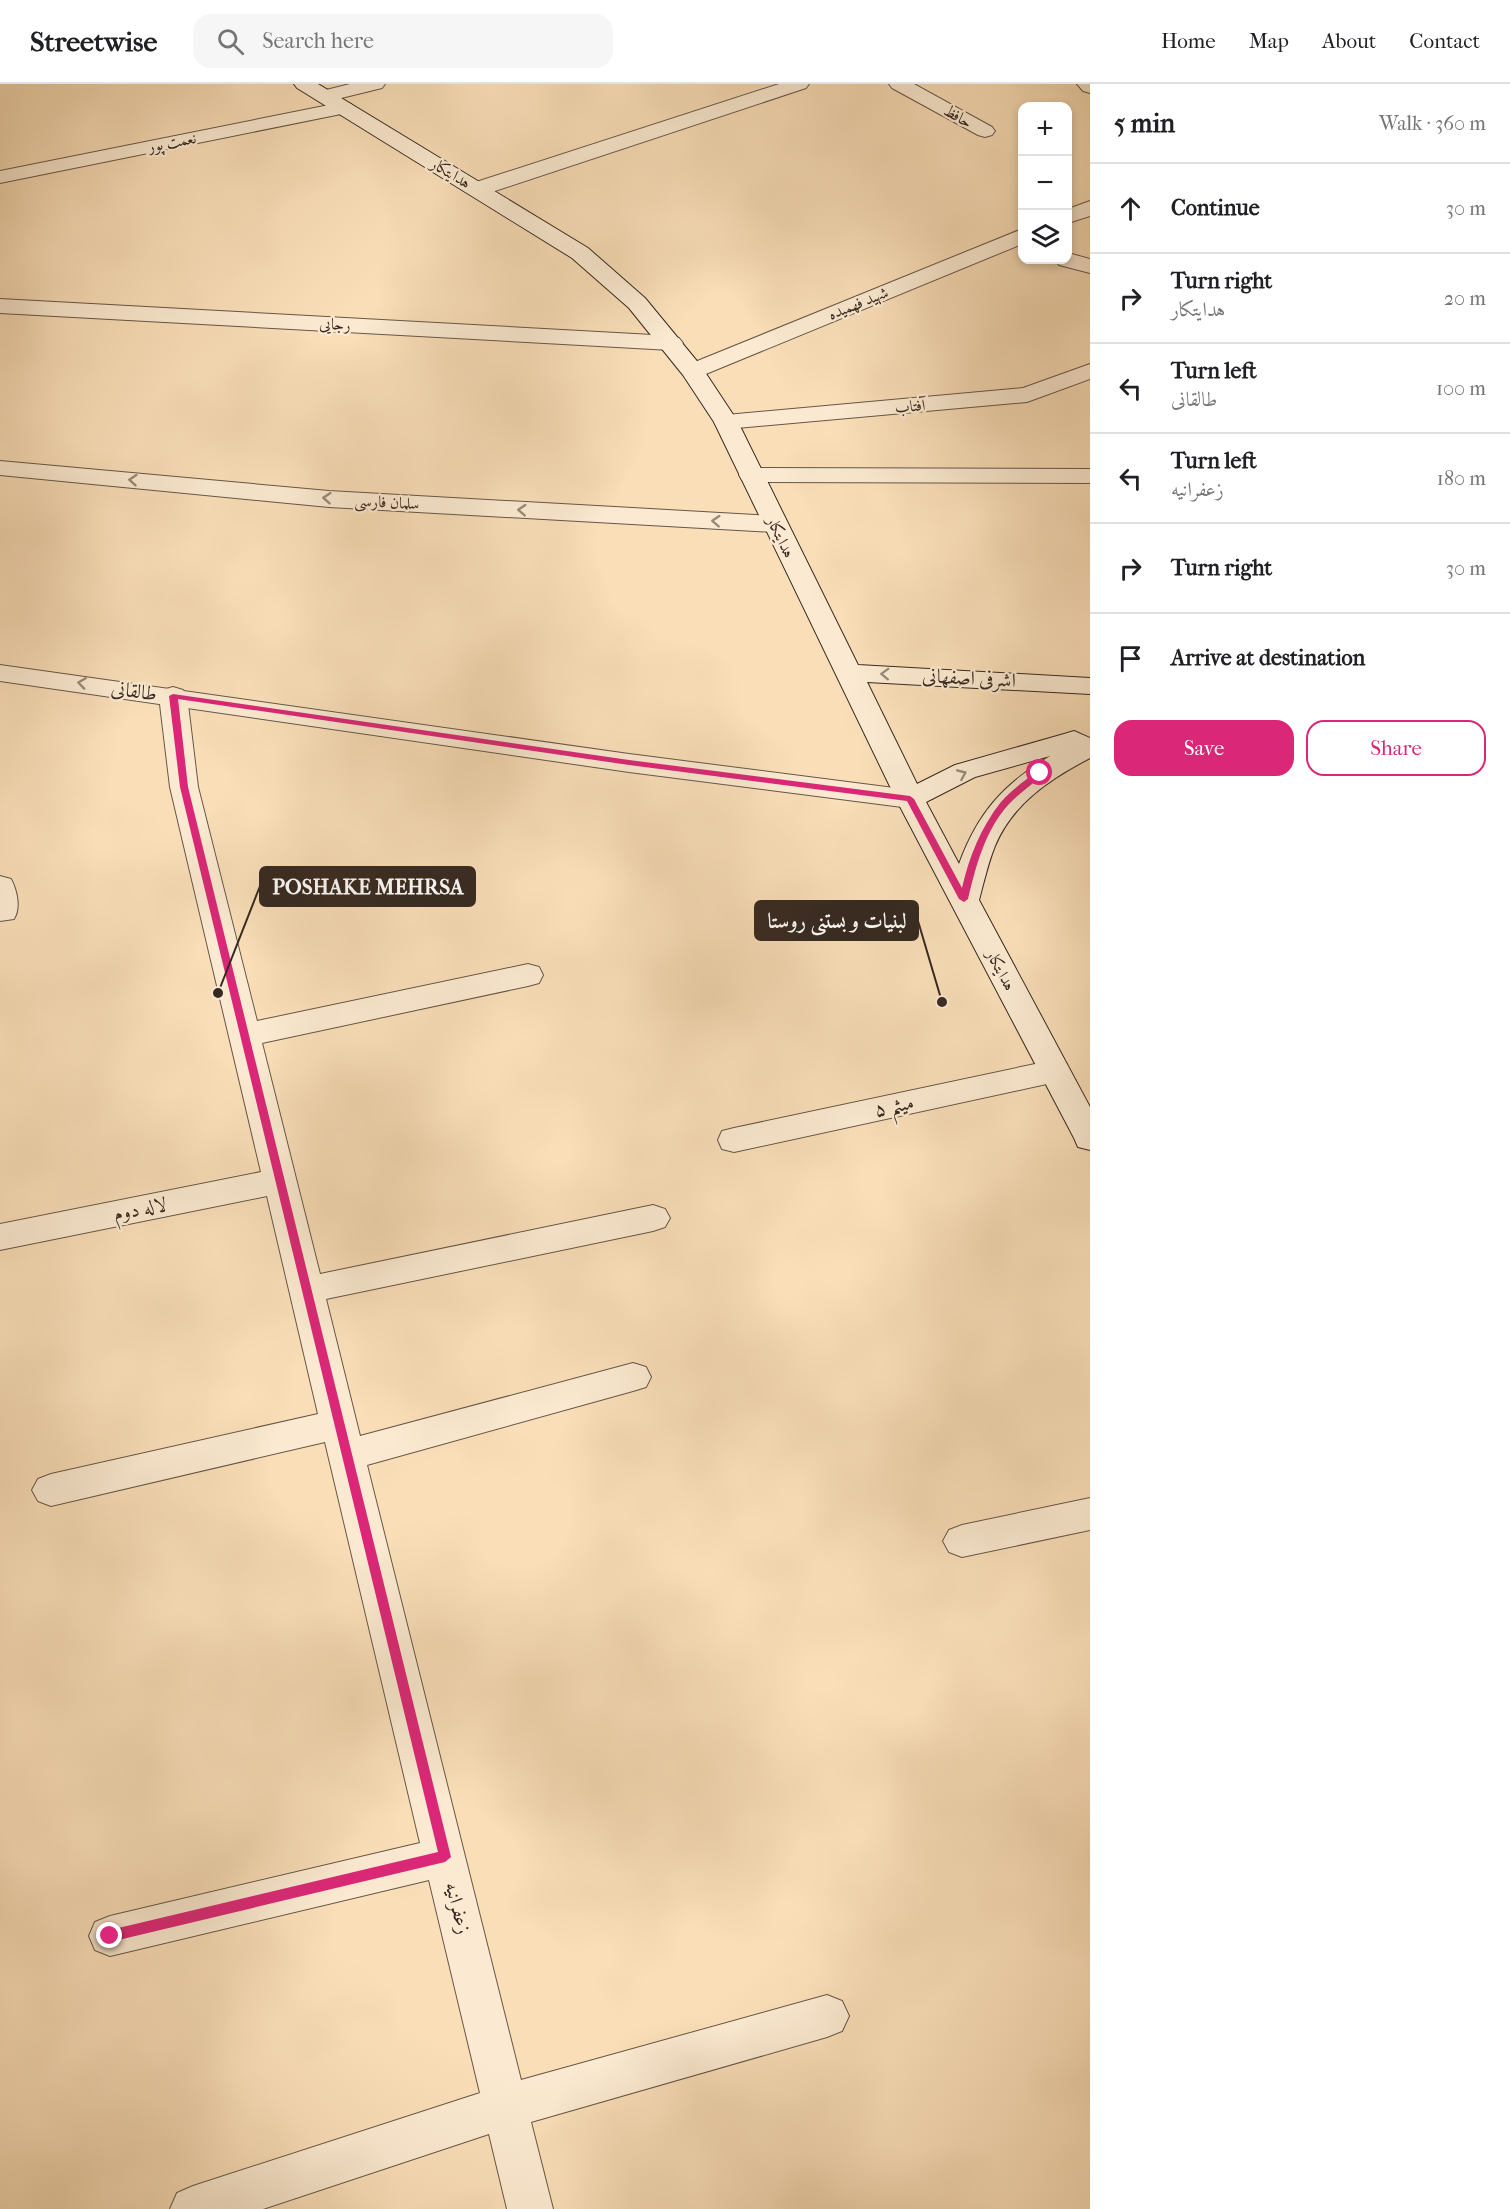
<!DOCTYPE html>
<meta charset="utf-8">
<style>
body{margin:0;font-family:"IM FELL French Canon",Amiri,serif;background:#f6f6f6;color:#202124}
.controls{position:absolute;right:18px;top:18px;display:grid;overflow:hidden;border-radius:12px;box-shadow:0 3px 9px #0003}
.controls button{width:54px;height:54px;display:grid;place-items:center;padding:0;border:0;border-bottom:2px solid #e0e0e0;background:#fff;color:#202124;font:30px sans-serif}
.stop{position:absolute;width:18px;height:18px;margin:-14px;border:4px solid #db2777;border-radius:50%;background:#fff}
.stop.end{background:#db2777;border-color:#fff;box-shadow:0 2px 6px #0008}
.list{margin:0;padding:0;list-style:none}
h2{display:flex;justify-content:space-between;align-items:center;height:78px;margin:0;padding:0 24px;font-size:26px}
h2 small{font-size:20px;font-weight:400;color:#757577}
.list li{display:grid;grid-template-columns:39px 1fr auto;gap:18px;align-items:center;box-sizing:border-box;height:90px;padding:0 24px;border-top:2px solid #e0e0e0}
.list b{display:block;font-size:22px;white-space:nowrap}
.list p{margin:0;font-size:20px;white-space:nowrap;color:#757577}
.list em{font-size:20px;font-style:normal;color:#757577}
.actions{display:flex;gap:12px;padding:18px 24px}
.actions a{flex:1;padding:14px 0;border:2px solid #db2777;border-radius:18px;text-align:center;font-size:21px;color:#db2777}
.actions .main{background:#db2777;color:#fff}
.icon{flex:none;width:33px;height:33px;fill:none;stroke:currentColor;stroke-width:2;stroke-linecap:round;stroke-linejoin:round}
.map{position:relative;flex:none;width:1090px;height:2125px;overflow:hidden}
header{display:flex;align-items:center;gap:36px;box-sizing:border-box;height:84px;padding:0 30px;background:#fff;border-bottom:2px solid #e0e0e0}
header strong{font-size:28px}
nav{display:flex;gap:33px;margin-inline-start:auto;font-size:21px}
.search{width:420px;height:54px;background:#f6f6f6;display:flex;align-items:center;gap:15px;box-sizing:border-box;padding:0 21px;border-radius:18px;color:#757577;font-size:22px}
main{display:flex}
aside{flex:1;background:#fff}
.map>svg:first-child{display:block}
</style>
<header>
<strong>Streetwise</strong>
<div class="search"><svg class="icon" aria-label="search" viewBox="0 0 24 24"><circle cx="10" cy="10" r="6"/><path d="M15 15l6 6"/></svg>Search here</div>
<nav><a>Home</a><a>Map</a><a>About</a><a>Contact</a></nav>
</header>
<main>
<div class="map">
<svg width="1090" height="2125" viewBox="0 0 1090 2125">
<rect width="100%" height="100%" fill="#f9deb8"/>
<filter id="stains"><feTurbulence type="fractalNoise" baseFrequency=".00333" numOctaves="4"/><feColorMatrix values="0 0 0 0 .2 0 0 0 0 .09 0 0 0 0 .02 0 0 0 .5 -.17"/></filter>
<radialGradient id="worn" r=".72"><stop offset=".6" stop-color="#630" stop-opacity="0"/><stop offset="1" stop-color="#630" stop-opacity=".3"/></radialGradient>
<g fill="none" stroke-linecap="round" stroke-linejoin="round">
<defs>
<path id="minor" d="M350 0H385L382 4 325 18 318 16 315 12 318 8Z
M779 0H809L806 4 486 110 478 111 470 110 467 105 470 100Z
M889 0H914L992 43 995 47 992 51 985 53 978 51 892 4Z
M1077 0H1090V9L1083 7Z
M344 18 351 20 354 24 351 28 0 99V87Z
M1090 117V132L1068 139V125Z
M1022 145V160L701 292 693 294 685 292 681 287 685 282Z
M1068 169 1090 175V189L1059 181 1056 176H1068Z
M0 215 671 252 679 254 683 259 679 264 671 266 0 229Z
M1090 280V295L1027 318 726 345 717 343 714 338 717 333 726 331 1023 304Z
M751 384 1090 385V399L751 398 742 396 739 391 742 386Z
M173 603 183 606 187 612 198 703 257 937 528 880 539 883 543 891 539 899 528 902 262 959 320 1190 653 1121 665 1125 670 1134 665 1143 653 1147 326 1215 360 1352 633 1279 646 1283 651 1293 646 1303 633 1307 367 1381 521 1996 827 1911 842 1917 849 1932 842 1947 827 1953 531 2038 553 2125H507L489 2050 263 2125H170L177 2109 193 2102 480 2009 429 1796 110 1872 95 1866 89 1852 95 1838 110 1832 420 1759 325 1358 51 1422 38 1417 32 1406 38 1395 51 1390 318 1330 267 1112 0 1166V1140L261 1088 170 703 159 612 163 606Z
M0 792 11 795C17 806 21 824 14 835L0 837Z
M1054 976 1065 980 1070 988 1065 996 734 1068 722 1065 718 1056 722 1047 734 1044Z
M1090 1414V1446L962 1473 949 1468 943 1457 949 1446 962 1441Z"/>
<path id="tertiary" d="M0 377 329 407 775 432 784 435 788 440 784 445 775 448 329 423 0 391Z
M0 581 629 670 910 706 920 708 924 715 920 722 910 724 629 688 0 597Z"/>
<path id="secondary" d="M294 0H318L588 164 645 214 701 282 738 338 858 581 1090 594V610L867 598 917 700 955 681 1064 650 1074 647 1090 654V674C1050 695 1013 719 995 762 988 779 984 798 979 816L1090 1023V1066L1078 1063 1074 1054 896 715 714 338 683 291 629 224 572 174 297 4ZM1050 672C1004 700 978 728 959 780L926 718 975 693Z"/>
</defs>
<use href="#minor" stroke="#675647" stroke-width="2"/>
<use href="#tertiary" stroke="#675647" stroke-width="2"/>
<use href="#secondary" stroke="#362921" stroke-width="2"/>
<use href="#minor" fill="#fbead1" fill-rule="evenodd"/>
<use href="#tertiary" fill="#fbead1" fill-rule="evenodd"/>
<use href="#secondary" fill="#fbead1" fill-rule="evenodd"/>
</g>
<defs><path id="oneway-chevron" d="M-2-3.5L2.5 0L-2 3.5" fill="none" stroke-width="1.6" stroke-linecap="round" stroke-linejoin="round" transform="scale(1.5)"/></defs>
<g stroke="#988a79">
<use href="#oneway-chevron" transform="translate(133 396) rotate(-175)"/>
<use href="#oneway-chevron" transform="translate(327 414) rotate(-176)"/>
<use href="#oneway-chevron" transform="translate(522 426) rotate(-177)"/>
<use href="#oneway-chevron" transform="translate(716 437) rotate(-177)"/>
<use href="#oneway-chevron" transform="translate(885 590) rotate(-178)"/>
<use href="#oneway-chevron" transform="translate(82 599) rotate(-172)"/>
<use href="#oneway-chevron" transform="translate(962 690) rotate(-23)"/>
</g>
<path fill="#db2777" d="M173 610 629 676 910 712 914 715 962 804C969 773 981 743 1001 718 1011 706 1025 697 1037 687L1044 689C1034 700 1019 709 1009 720 985 746 976 782 968 815L964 818 959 815 907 717 629 681 178 615 188 703 451 1773 445 1778 110 1858 104 1852 110 1846 438 1768 180 703 169 612Z"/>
<g text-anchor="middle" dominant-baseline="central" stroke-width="4.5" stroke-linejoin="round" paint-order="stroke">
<g font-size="16" fill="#362921" stroke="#fbead1">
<text transform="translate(958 32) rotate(29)">حافظ</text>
<text transform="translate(172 58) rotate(-11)">نعمت پور</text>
<text transform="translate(451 89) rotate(31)">هدایتکار</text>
<text transform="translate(858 219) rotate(-22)">شهید فهمیده</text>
<text transform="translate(335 240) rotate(3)">رجایی</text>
<text transform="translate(910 322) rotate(-5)">آفتاب</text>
<text transform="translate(387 418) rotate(3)">سلمان فارسی</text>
<text transform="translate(781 453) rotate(64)">هدایتکار</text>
<text transform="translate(1001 886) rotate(62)">هدایتکار</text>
</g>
<g font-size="20" fill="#362921" stroke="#fbead1">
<text transform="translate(969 594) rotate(3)">اشرفی اصفهانی</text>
<text transform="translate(134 607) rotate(8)">طالقانی</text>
<text transform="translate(894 1022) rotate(-12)">میثم ۵</text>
<text transform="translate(140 1125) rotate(-11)">لاله دوم</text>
<text transform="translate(458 1824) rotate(76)">زعفرانیه</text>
</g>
</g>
<path fill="none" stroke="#362921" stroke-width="2" d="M218 909L260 802M942 918L918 837"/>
<g fill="#362921" stroke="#fbead1" stroke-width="2">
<circle cx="218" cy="909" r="6"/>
<circle cx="942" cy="918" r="6"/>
</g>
<g fill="#362921" stroke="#362921" stroke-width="2">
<rect x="260" y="783" width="215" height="39" rx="6"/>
<rect x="755" y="817" width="163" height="39" rx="6"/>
</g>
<g font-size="21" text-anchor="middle" font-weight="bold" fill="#fff">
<text x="368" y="810">POSHAKE MEHRSA</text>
<text x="837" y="844">لبنیات و بستنی روستا</text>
</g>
<rect width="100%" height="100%" filter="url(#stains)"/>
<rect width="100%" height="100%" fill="url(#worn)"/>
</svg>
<div class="controls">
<button>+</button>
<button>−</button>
<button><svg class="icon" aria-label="layers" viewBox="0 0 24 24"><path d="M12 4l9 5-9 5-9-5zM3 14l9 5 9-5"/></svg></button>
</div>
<div class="stop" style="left:1040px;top:689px"></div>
<div class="stop end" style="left:110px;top:1852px"></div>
</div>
<aside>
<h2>5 min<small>Walk · 360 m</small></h2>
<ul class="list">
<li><svg class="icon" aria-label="ahead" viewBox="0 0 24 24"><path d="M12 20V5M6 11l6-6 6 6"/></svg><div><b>Continue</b></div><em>30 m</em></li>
<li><svg class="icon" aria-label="right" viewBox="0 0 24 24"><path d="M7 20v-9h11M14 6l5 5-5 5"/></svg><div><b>Turn right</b><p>هدایتکار</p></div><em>20 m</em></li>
<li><svg class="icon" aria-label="left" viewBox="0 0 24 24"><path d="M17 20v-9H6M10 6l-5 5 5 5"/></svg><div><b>Turn left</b><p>طالقانی</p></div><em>100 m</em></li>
<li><svg class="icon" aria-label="left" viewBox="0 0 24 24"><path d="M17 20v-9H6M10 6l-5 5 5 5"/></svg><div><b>Turn left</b><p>زعفرانیه</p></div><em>180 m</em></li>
<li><svg class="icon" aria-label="right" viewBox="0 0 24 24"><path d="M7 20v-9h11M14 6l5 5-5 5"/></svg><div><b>Turn right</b></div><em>30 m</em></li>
<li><svg class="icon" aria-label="arrive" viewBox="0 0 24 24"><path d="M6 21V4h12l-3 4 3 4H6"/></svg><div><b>Arrive at destination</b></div></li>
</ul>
<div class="actions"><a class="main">Save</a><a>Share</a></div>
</aside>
</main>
